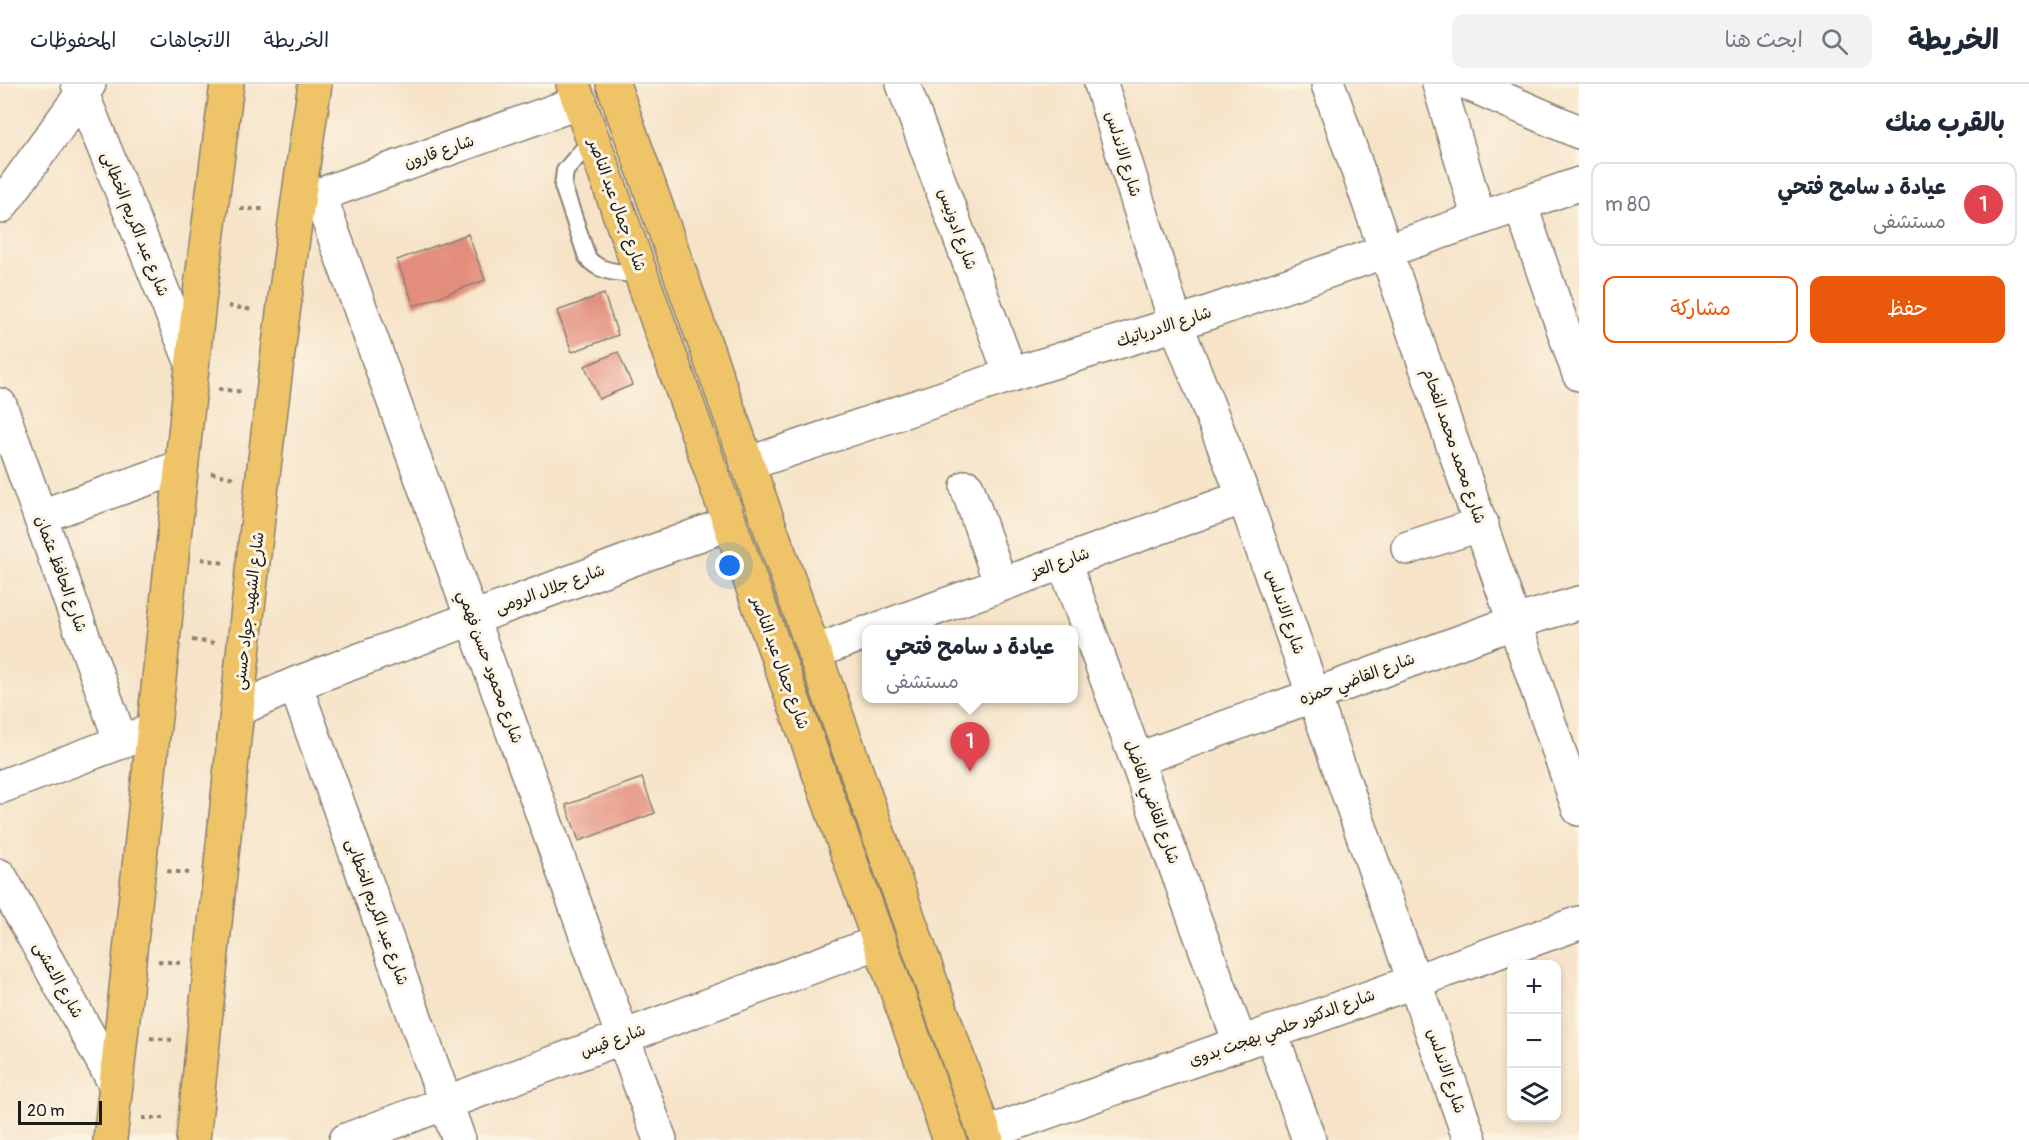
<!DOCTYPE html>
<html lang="ar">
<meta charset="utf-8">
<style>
body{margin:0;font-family:Pangolin,"Playpen Sans Arabic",sans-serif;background:#f2f2f3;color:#1f2937;direction:rtl}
.controls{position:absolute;right:18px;bottom:18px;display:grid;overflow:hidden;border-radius:12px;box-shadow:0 3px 9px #0003}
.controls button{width:54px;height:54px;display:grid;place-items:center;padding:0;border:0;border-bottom:2px solid #e0e1e3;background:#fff;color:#1f2937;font:30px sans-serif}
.scale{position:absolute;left:18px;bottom:15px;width:84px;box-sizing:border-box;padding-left:6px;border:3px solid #1c1c1c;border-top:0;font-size:16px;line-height:21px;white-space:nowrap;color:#1c1c1c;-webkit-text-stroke:4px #fcf5e5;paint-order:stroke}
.you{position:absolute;left:730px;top:482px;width:21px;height:21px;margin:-15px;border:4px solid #fff;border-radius:50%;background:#1a73e8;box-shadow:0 0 0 9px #1a73e833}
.badge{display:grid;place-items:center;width:39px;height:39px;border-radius:50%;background:#ea580c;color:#fff;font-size:20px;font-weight:700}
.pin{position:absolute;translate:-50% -50px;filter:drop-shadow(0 2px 3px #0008)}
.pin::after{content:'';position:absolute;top:32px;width:21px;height:18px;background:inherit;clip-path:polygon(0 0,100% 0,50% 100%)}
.popup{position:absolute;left:862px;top:541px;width:216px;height:78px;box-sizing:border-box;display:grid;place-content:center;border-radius:12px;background:#fff;filter:drop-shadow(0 2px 4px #0005);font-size:20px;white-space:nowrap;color:#747a83}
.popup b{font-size:22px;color:#1f2937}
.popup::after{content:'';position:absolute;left:50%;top:100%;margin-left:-12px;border:12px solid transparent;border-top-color:#fff}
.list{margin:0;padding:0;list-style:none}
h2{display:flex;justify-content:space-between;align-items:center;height:78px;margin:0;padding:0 24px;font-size:26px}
h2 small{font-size:20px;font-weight:400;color:#747a83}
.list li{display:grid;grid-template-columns:39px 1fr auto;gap:18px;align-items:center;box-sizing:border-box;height:84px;margin:0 12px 12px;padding:0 12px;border:2px solid #e0e1e3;border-radius:12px}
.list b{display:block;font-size:22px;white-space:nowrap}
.list p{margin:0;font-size:20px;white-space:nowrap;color:#747a83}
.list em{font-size:20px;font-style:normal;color:#747a83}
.actions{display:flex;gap:12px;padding:18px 24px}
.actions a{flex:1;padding:14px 0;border:2px solid #ea580c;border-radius:12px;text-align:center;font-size:21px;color:#ea580c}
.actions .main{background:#ea580c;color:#fff}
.icon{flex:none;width:33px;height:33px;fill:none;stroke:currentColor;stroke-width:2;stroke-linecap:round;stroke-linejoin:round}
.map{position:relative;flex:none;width:1579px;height:1056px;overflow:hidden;direction:ltr}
header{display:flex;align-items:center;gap:36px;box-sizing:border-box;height:84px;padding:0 30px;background:#fff;border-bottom:2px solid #e0e1e3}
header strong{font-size:28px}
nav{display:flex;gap:33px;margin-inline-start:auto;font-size:21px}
.search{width:420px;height:54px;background:#f2f2f3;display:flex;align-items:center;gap:15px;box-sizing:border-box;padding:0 21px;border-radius:12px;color:#747a83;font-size:22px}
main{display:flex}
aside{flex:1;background:#fff}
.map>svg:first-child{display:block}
</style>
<header>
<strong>الخريطة</strong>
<div class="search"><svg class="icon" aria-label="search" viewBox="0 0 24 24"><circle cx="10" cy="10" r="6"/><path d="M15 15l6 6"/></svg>ابحث هنا</div>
<nav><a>الخريطة</a><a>الاتجاهات</a><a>المحفوظات</a></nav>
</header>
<main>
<aside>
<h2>بالقرب منك<small></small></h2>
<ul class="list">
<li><span class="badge" style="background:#e0444e">1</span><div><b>عيادة د سامح فتحي</b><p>مستشفى</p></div><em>80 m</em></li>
</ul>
<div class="actions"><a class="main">حفظ</a><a>مشاركة</a></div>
</aside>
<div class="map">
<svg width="1579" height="1056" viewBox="0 0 1579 1056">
<rect width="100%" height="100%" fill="#fcf5e5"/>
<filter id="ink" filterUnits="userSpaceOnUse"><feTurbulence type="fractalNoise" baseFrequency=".0167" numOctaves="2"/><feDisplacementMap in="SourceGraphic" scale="12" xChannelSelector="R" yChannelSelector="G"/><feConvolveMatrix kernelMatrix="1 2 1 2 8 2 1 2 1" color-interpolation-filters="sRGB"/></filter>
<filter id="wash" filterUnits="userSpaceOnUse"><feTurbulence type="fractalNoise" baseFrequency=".008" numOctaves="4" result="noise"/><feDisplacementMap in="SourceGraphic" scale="24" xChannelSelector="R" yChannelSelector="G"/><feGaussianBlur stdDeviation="1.35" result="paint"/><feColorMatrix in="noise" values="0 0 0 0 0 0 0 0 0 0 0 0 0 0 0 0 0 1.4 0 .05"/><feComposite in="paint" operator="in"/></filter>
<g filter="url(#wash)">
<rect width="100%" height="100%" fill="#f6e3c8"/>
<g id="blocks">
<path fill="#e38d7c" d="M468 150 485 196 414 222 397 176Z
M604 210 618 251 572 268 557 227Z
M618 268 632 301 599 315 585 282Z
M642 694 655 729 579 757 566 721Z"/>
</g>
</g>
<g filter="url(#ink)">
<use href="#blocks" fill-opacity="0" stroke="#898072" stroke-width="1.5"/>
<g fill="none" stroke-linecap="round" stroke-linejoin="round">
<defs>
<path id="service" d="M593 54 565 87 563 102 587 173C599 190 622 188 642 191"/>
<path id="minor" d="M78 0 192 279
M903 0 1011 291
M1101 0 1176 240 1244 413 1470 1056
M1328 0 1579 725
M1439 0 1479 135
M319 110 660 1056
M299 118 580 18
M1520 120 1579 290
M0 123 89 0
M0 321 121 658
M967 403 1001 501
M41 432 181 383
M1408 464 1482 440
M1064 478 1240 959
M876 546 1244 413
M814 568 866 549
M295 600 459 1056
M237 626 295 600 730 439
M1136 676 1515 538 1579 519
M0 703 140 651
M0 792 116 1001
M1271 948 1309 1056
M985 1050 1579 839
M346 1056 879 858"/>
<path id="tertiary" d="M1469 0 1579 48
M747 380 1011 291 1176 240 1579 100"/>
<path id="primary" d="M573 0 950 1056
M613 0 987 1056
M110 1056 199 218 227 0
M193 1056C229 704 262 350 315 0"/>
</defs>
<use href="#service" stroke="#898072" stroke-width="20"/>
<use href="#minor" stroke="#898072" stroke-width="36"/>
<use href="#tertiary" stroke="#898072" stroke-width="36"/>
<use href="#primary" stroke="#898072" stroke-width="36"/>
<path stroke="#898072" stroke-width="4" stroke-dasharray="4.5 4.5" stroke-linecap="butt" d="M240 125H266
M228 222 253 226
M218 305 244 308
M211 389 234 394
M201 475 224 479
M192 556 214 559
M167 787 189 789
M158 877 180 879
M150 954 172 956
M142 1034H164"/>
<use href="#service" stroke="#fff" stroke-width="16"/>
<use href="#minor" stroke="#fff" stroke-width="33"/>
<use href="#tertiary" stroke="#fff" stroke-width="33"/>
<use href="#primary" stroke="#efc469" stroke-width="33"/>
</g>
</g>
<g text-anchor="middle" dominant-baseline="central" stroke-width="6" stroke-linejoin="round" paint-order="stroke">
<g font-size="16" fill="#1c1c1c" stroke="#fcf5e5">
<text transform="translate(439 68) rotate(-19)">شارع قارون</text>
<text transform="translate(1123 70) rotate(73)">شارع الاندلس</text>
<text transform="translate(617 121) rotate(70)">شارع جمال عبد الناصر</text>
<text transform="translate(135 140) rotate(68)">شارع عبد الكريم الخطابى</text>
<text transform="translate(957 145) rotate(70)">شارع ادونيس</text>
<text transform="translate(1164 243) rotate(-18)">شارع الادرياتيك</text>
<text transform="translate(1454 362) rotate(71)">شارع محمد محمد الفحام</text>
<text transform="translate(1060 479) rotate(-20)">شارع العز</text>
<text transform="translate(61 490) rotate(70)">شارع الحافظ عثمان</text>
<text transform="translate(550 505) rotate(-20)">شارع جلال الرومى</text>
<text transform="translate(249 527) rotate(-83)">شارع الشهيد جواد حسنى</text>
<text transform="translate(1285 528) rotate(71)">شارع الاندلس</text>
<text transform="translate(780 579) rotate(70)">شارع جمال عبد الناصر</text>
<text transform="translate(490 583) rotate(70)">شارع محمود حسن فهمي</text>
<text transform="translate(1357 595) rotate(-20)">شارع القاضي حمزه</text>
<text transform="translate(1152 718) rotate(70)">شارع القاضي الفاضل</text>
<text transform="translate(377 828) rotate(70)">شارع عبد الكريم الخطابى</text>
<text transform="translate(58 896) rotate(61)">شارع الاعشى</text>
<text transform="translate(1282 944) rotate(-20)">شارع الدكتور حلمي بهجت بدوى</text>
<text transform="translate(613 957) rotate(-20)">شارع قيس</text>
<text transform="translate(1446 987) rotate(71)">شارع الاندلس</text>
</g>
</g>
</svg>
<div class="controls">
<button>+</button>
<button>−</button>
<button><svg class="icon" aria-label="layers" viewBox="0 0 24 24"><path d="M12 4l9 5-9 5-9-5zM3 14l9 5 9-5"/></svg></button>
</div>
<div class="scale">20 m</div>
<div class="you"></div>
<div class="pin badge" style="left:970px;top:688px;background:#e0444e">1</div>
<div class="popup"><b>عيادة د سامح فتحي</b>مستشفى</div>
</div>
</main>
